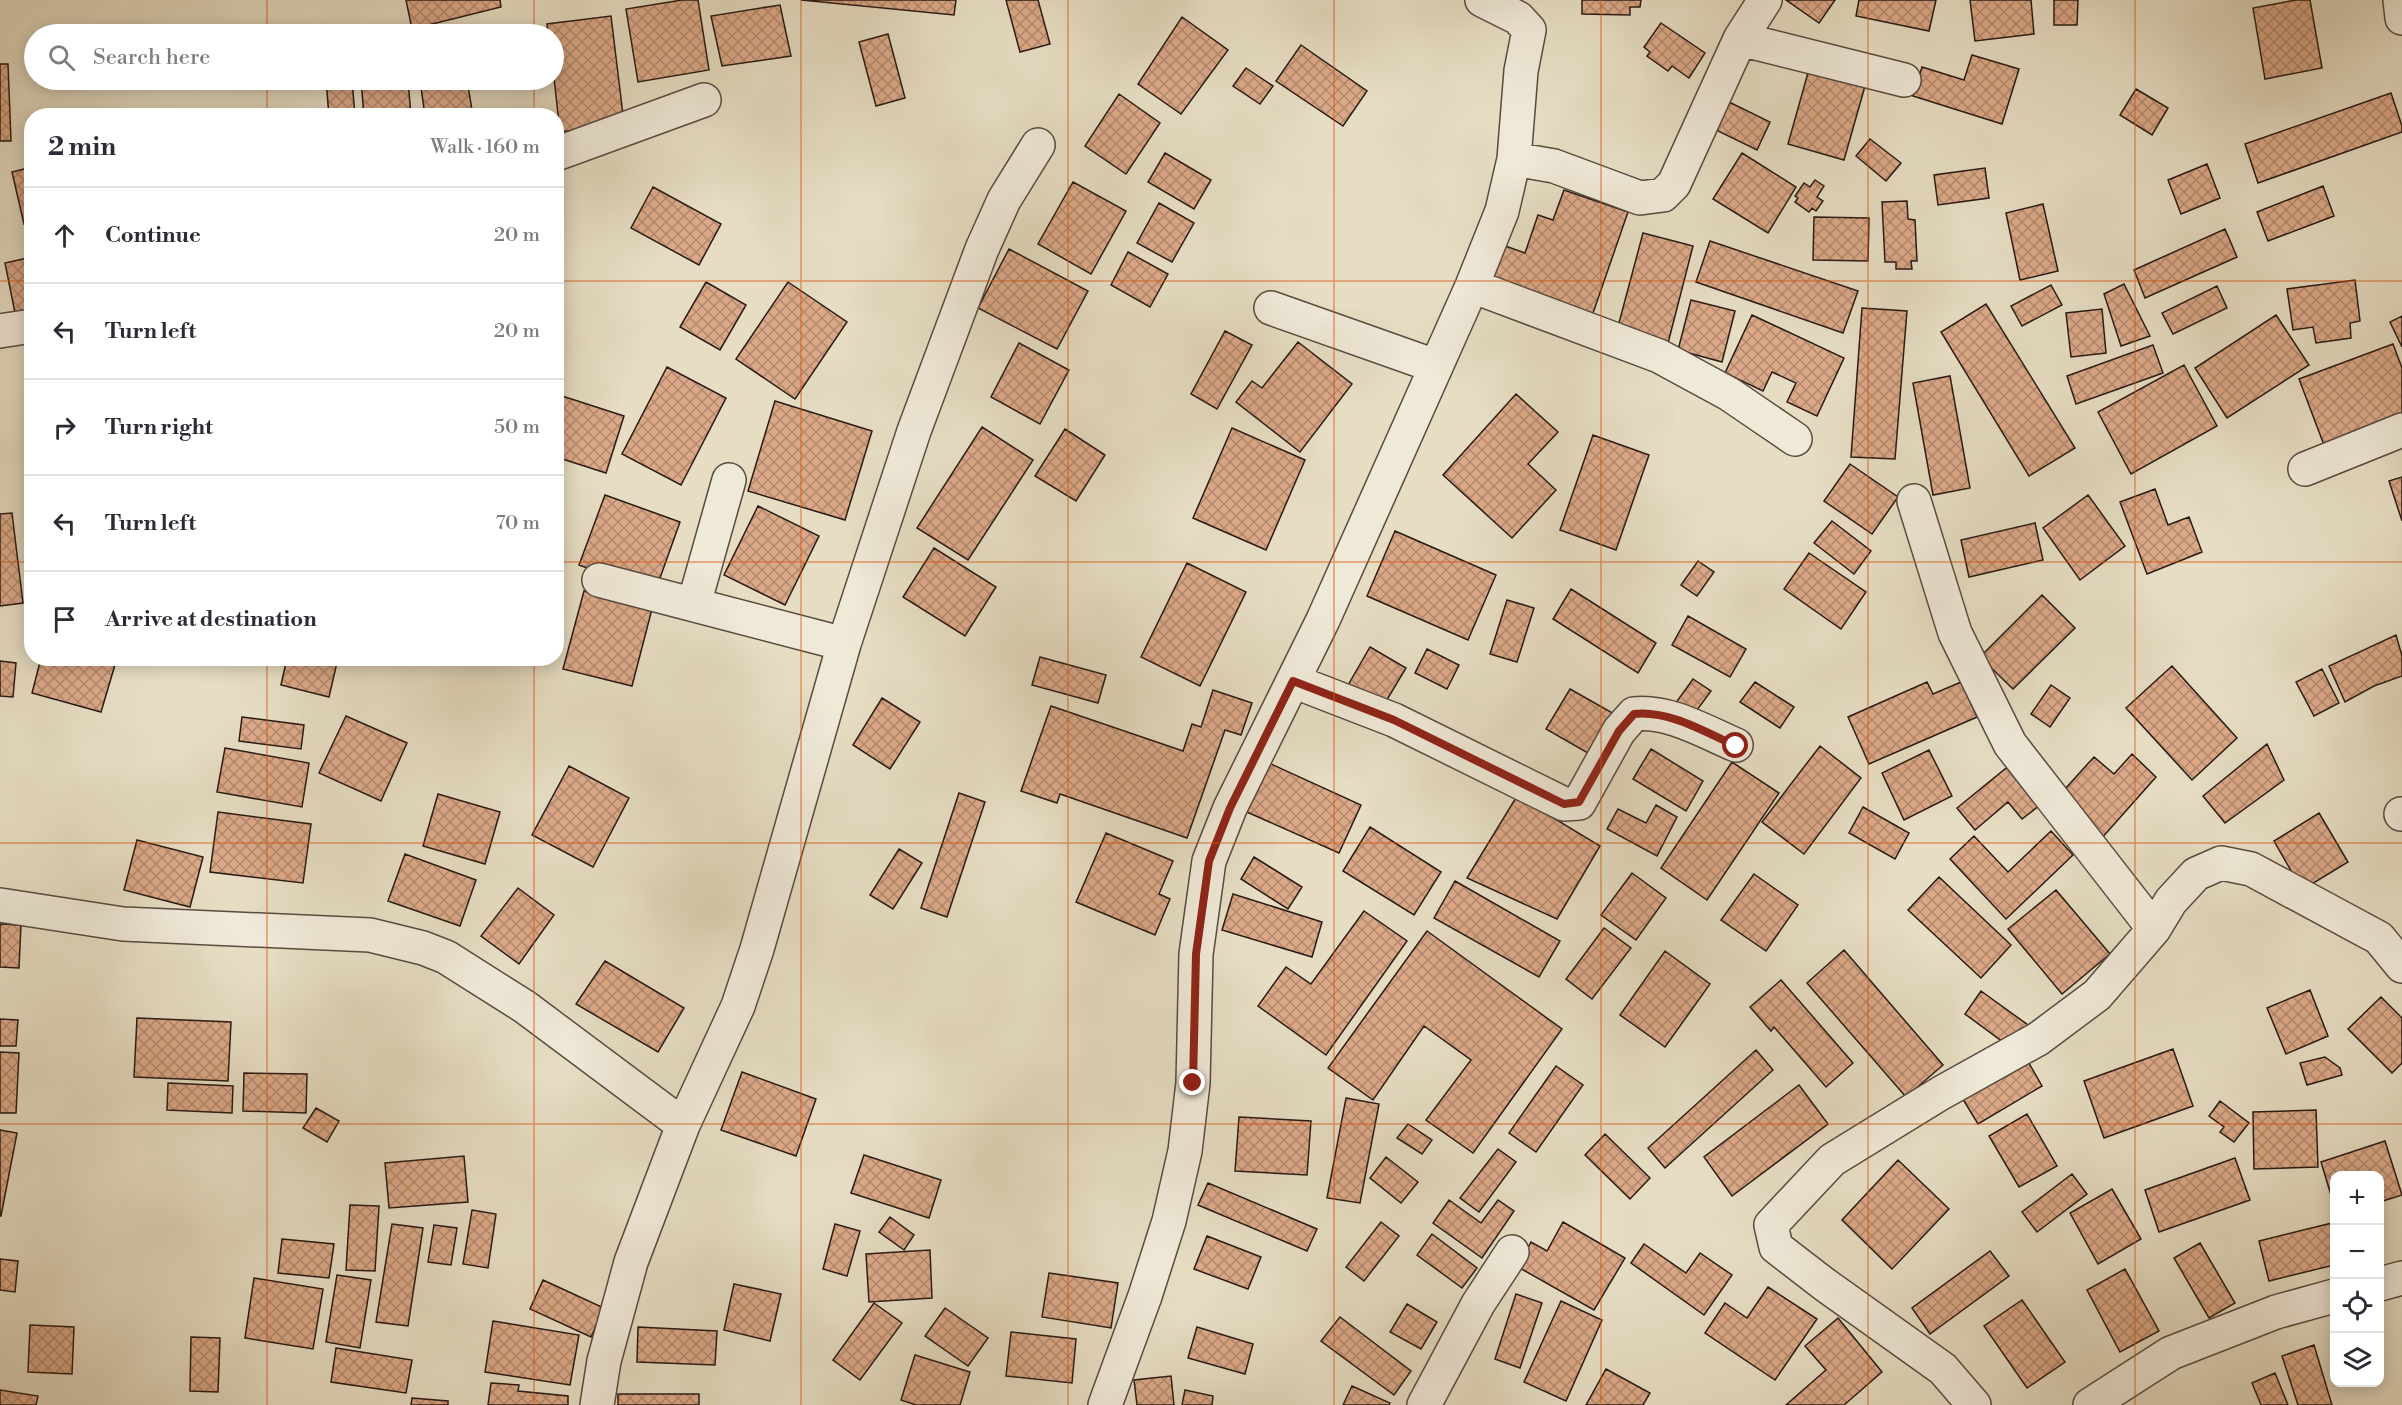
<!DOCTYPE html>
<meta charset="utf-8">
<style>
body{margin:0;font-family:"Libre Bodoni",serif;background:#f2f2f3;color:#2b2b33}
.controls{position:absolute;right:18px;bottom:18px;display:grid;overflow:hidden;border-radius:12px;box-shadow:0 3px 15px #0003}
.controls button{width:54px;height:54px;display:grid;place-items:center;padding:0;border:0;border-bottom:2px solid #e1e1e2;background:#fff;color:#2b2b33;font:30px sans-serif}
.stop{position:absolute;width:18px;height:18px;margin:-14px;border:4px solid #8f2418;border-radius:50%;background:#fff}
.stop.end{background:#8f2418;border-color:#fff;box-shadow:0 2px 6px #0008}
.list{margin:0;padding:0;list-style:none}
h2{display:flex;justify-content:space-between;align-items:center;height:78px;margin:0;padding:0 24px;font-size:26px}
h2 small{font-size:20px;font-weight:400;color:#7c7c81}
.list li{display:grid;grid-template-columns:39px 1fr auto;gap:18px;align-items:center;box-sizing:border-box;height:96px;padding:0 24px;border-top:2px solid #e1e1e2}
.list b{display:block;font-size:22px;white-space:nowrap}
.list em{font-size:20px;font-style:normal;color:#7c7c81}
.icon{flex:none;width:33px;height:33px;fill:none;stroke:currentColor;stroke-width:2;stroke-linecap:round;stroke-linejoin:round}
.map{position:relative;flex:none;width:2402px;height:1405px;overflow:hidden}
.search{position:absolute;background:#fff;box-shadow:0 3px 15px #0003;left:24px;top:24px;width:540px;height:66px;display:flex;align-items:center;gap:15px;box-sizing:border-box;padding:0 21px;border-radius:33px;color:#7c7c81;font-size:22px}
.panel{position:absolute;background:#fff;box-shadow:0 3px 15px #0003;left:24px;top:108px;width:540px;height:558px;border-radius:24px}
.map>svg:first-child{display:block}
</style>
<div class="map">
<svg width="2402" height="1405" viewBox="0 0 2402 1405">
<defs>
<pattern id="building-cross-hatch" width="8" height="8" patternUnits="userSpaceOnUse" patternTransform="scale(1.5)"><rect width="8" height="8" fill="#dca988"/><path d="M0 0l8 8M0 8l8-8" fill="none" stroke="#b2896e"/></pattern>
</defs>
<rect width="100%" height="100%" fill="#e6ddc3"/>
<filter id="stains"><feTurbulence type="fractalNoise" baseFrequency=".00333" numOctaves="4"/><feColorMatrix values="0 0 0 0 .2 0 0 0 0 .09 0 0 0 0 .02 0 0 0 .5 -.17"/></filter>
<radialGradient id="worn" r=".72"><stop offset=".6" stop-color="#630" stop-opacity="0"/><stop offset="1" stop-color="#630" stop-opacity=".3"/></radialGradient>
<path fill="url(#building-cross-hatch)" stroke="#291a14" stroke-width="1.5" d="M406 0H500L501 7 412 29Z
M682 0H698L709 70 638 82 626 9Z
M801 0H956L954 15Z
M1006 0H1038L1050 44 1020 52Z
M1582 0H1641L1640 7H1630V15L1582 14Z
M1786 0H1835L1819 23Z
M1859 0H1936L1929 31 1856 16Z
M1970 0H2031L2034 34 1975 41Z
M2054 0H2078L2077 25H2054Z
M2296 0H2310L2322 68 2265 79 2253 8Z
M780 5 791 56 722 66 711 16Z
M611 16 624 123 560 132 554 78V34H548L547 24Z
M1182 17 1228 50 1181 114 1138 84Z
M1661 23 1705 53 1689 78 1672 66 1668 71 1647 56 1650 52 1644 47Z
M888 34 905 98 876 106 859 42Z
M1301 45 1367 91 1343 126 1276 81Z
M1972 55 2019 69 2002 124 1913 96 1922 67 1964 80Z
M1811 62 1867 79 1844 160 1788 144Z
M0 64H8L11 141H0Z
M1246 68 1273 86 1260 104 1233 86Z
M326 80H352L355 116H329Z
M361 80H408L411 116H364Z
M420 80H467L473 116H425Z
M2136 89 2168 108 2152 135 2120 115Z
M2391 93 2402 126V132L2258 183 2245 144Z
M1119 94 1160 123 1126 174 1085 146Z
M1729 102 1770 122 1757 150 1716 130Z
M1870 139 1901 163 1886 181 1856 156Z
M1165 153 1211 180 1194 209 1148 182Z
M1742 153 1796 187 1768 233 1713 199Z
M2207 164 2220 198 2181 214 2168 180Z
M32 167V222L24 224 12 172Z
M1985 168 1989 198 1938 205 1934 175Z
M1815 180 1824 186 1817 197 1823 201 1816 211 1812 208 1809 212 1795 202 1798 198 1795 196 1804 183 1810 187Z
M1073 182 1126 211 1091 274 1038 244Z
M2323 186 2334 216 2268 241 2257 212Z
M653 187 721 224 699 265 631 228Z
M1564 190 1628 212 1592 316 1484 279 1497 243 1525 253 1538 215 1553 220Z
M1907 201 1908 219 1915 220 1917 261H1911L1912 269H1896V262H1885L1882 202Z
M1159 203 1194 223 1172 262 1137 243Z
M2043 204 2058 271 2020 280 2006 213Z
M1814 217 1869 218 1868 261 1813 260Z
M2225 229 2237 257 2145 298 2134 270Z
M1643 233 1693 246 1667 347 1616 334Z
M1710 241 1858 291 1843 333 1696 282Z
M1009 249 1088 291 1057 349 978 308Z
M1128 252 1168 274 1150 307 1111 285Z
M32 257V310L15 313 5 263Z
M2355 280 2360 321 2350 323 2351 338 2316 343 2313 327 2293 330 2287 289Z
M706 282 746 305 720 350 680 327Z
M788 282 847 322 795 399 736 359Z
M2124 284 2150 336 2121 346 2104 294Z
M2051 285 2062 305 2022 326 2011 306Z
M2217 286 2227 308 2173 334 2162 313Z
M1691 300 1735 311 1722 362 1678 350Z
M1986 304 2075 448 2029 476 1941 332Z
M1862 308 1907 311 1895 459 1851 457Z
M2102 309 2106 353 2071 357 2066 313Z
M1752 315 1844 358 1817 416 1787 402 1796 383 1772 372 1763 391 1725 373Z
M2276 315 2309 365 2227 418 2195 368Z
M2402 316V347L2390 322Z
M1225 331 1252 345 1217 409 1191 394Z
M1298 342 1352 384 1300 452 1236 402 1252 381 1262 388Z
M1019 343 1069 370 1040 424 991 397Z
M2393 344 2402 368V415L2324 445 2299 379Z
M2153 345 2163 373 2076 404 2067 376Z
M2184 365 2217 426 2131 474 2098 412Z
M667 367 726 398 681 485 622 454Z
M1950 376 1970 488 1933 495 1913 383Z
M556 394 624 416 606 473 556 457Z
M1516 394 1558 432 1528 464 1556 490 1512 538 1443 475Z
M775 401 872 431 845 520 748 491Z
M982 427 1033 460 968 560 917 528Z
M1232 428 1305 460 1266 550 1193 518Z
M1065 429 1105 455 1076 501 1035 476Z
M1593 435 1649 455 1616 550 1560 530Z
M1850 464 1898 497 1872 534 1824 501Z
M2402 477V521L2389 481Z
M2155 489 2168 525 2189 517 2202 552 2147 574 2120 502Z
M605 495 680 522 655 592 579 565Z
M2088 495 2125 546 2080 580 2043 528Z
M758 506 819 536 785 605 724 575Z
M12 513 23 603 0 606V514Z
M1832 521 1871 551 1854 574 1814 543Z
M2035 523 2043 560 1969 577 1961 540Z
M1395 531 1496 575 1468 640 1367 596Z
M934 548 996 587 965 636 903 597Z
M1809 553 1866 592 1841 629 1784 589Z
M1698 561 1714 572 1697 596 1681 585Z
M1187 563 1246 592 1200 686 1141 657Z
M1571 589 1656 643 1638 673 1553 619Z
M584 591 652 609 632 686 563 669Z
M2042 595 2075 628 2013 689 1980 657Z
M1507 600 1534 608 1517 662 1490 654Z
M1688 616 1746 649 1730 677 1672 645Z
M2396 635 2402 656V676L2374 686 2345 702 2329 666Z
M1370 647 1406 668 1382 708 1347 687Z
M1427 649 1459 665 1447 689 1415 673Z
M1040 657 1106 675 1098 703 1032 685Z
M41 658H117L101 712 32 693Z
M287 658H338L329 697 281 685Z
M0 661 16 663 13 697 0 696Z
M2172 666 2237 738 2192 780 2126 708Z
M2322 669 2339 703 2314 716 2296 682Z
M1693 679 1711 691 1692 717 1675 704Z
M1755 682 1794 707 1780 728 1740 702Z
M1927 682 1933 694 1961 682 1977 717 1869 764 1848 717Z
M2051 685 2070 698 2050 727 2031 714Z
M1570 689 1616 715 1593 756 1546 729Z
M1213 690 1252 703 1241 735 1225 730 1187 838 1060 794 1057 803 1021 791 1051 706 1183 751 1192 724 1201 727Z
M882 698 920 722 890 769 853 745Z
M346 716 407 743 381 801 319 773Z
M242 717 304 725 301 749 239 741Z
M2267 744 2284 780 2225 823 2203 796Z
M1820 746 1861 778 1804 854 1762 822Z
M225 748 309 763 302 807 217 792Z
M1651 749 1703 781 1686 811 1633 779Z
M1929 750 1952 796 1904 820 1882 773Z
M2132 754 2156 777 2101 839 2056 799 2094 757 2114 774Z
M2016 760 2048 799 2022 819 2008 802 1975 830 1957 808Z
M1732 762 1779 793 1707 900 1661 868Z
M1269 763 1361 805 1339 853 1247 812Z
M569 766 629 798 593 867 532 835Z
M959 793 985 802 947 917 921 908Z
M438 794 500 812 485 864 423 846Z
M1517 796 1600 846 1557 919 1467 878Z
M1656 805 1677 817 1657 856 1607 829 1618 809 1646 823Z
M1863 807 1909 833 1895 859 1849 833Z
M218 812 311 824 303 883 210 872Z
M2319 813 2348 862 2302 890 2274 841Z
M1370 827 1441 872 1414 915 1343 871Z
M2051 831 2073 855 2006 919 1950 859 1974 836 2008 872Z
M1106 833 1173 861 1159 894 1170 899 1155 935 1076 902Z
M137 840 203 857 190 907 124 890Z
M899 849 922 863 893 909 870 895Z
M405 854 476 880 460 926 388 901Z
M1254 857 1302 887 1288 909 1241 879Z
M1632 873 1666 898 1636 940 1601 915Z
M1754 874 1798 905 1766 951 1721 920Z
M1939 877 2011 945 1981 978 1908 910Z
M1455 881 1560 941 1539 977 1434 918Z
M518 888 554 915 519 964 481 936Z
M2056 890 2110 954 2062 994 2008 929Z
M1233 894 1322 922 1312 957 1222 930Z
M1364 911 1407 941 1326 1055 1258 1006 1286 967 1311 984Z
M0 924 21 925 19 968 0 967Z
M1604 928 1631 948 1592 999 1566 979Z
M1427 931 1562 1029 1473 1153 1426 1120 1471 1060 1424 1026 1373 1100 1328 1068Z
M1844 950 1943 1065 1906 1097 1807 983Z
M1665 951 1710 984 1665 1047 1620 1015Z
M605 961 684 1008 658 1052 576 1004Z
M1781 980 1853 1063 1826 1087 1774 1027 1771 1031 1750 1007Z
M2310 990 2328 1036 2286 1054 2267 1008Z
M1981 991 2028 1025 2011 1048 1965 1014Z
M2381 997 2402 1018V1063L2392 1073 2348 1029Z
M137 1018 231 1022 228 1081 134 1077Z
M0 1019 18 1020 16 1046H0Z
M2173 1049 2193 1106 2104 1138 2084 1081Z
M1756 1050 1773 1070 1665 1168 1648 1148Z
M0 1052 19 1053 16 1113H0Z
M2325 1057 2340 1068 2342 1075 2307 1085 2300 1063Z
M2026 1058 2042 1086 1978 1124 1961 1096Z
M1556 1066 1583 1085 1536 1152 1509 1133Z
M742 1072 816 1099 796 1156 721 1130Z
M244 1073 307 1074 306 1113 243 1111Z
M168 1083 233 1086 232 1113 167 1110Z
M1799 1085 1828 1124 1732 1196 1704 1157Z
M1346 1098 1379 1104 1360 1203 1327 1198Z
M2220 1101 2249 1123 2234 1142 2220 1132 2224 1127 2209 1116Z
M316 1108 339 1121 327 1142 303 1128Z
M2316 1110 2318 1167 2254 1169 2253 1112Z
M2027 1114 2057 1166 2019 1187 1989 1136Z
M1239 1117 1311 1121 1307 1175 1235 1171Z
M1408 1124 1432 1140 1422 1154 1397 1138Z
M0 1130 17 1133 1 1216H0Z
M1605 1134 1650 1178 1630 1199 1585 1155Z
M2385 1141 2402 1195 2380 1202V1176H2334V1205L2321 1162Z
M1498 1149 1516 1162 1479 1212 1460 1198Z
M864 1155 941 1180 929 1218 851 1193Z
M464 1156 468 1202 389 1208 385 1163Z
M1386 1157 1418 1182 1401 1203 1370 1178Z
M2235 1158 2250 1200 2159 1232 2145 1190Z
M1898 1160 1949 1209 1892 1269 1842 1220Z
M2072 1174 2087 1194 2037 1232 2022 1212Z
M1208 1183 1317 1229 1307 1251 1198 1205Z
M2112 1189 2141 1239 2098 1264 2070 1213Z
M1449 1200 1481 1223 1498 1200 1514 1211 1482 1258 1433 1223Z
M350 1205 379 1206 375 1271 346 1270Z
M472 1210 496 1214 488 1268 463 1264Z
M890 1217 914 1235 904 1250 879 1232Z
M1381 1222 1399 1236 1364 1281 1346 1267Z
M1563 1222 1625 1258 1594 1310 1518 1267 1531 1242 1547 1251Z
M2332 1223 2334 1234V1265L2269 1281 2259 1241Z
M392 1224 423 1228 408 1326 376 1322Z
M835 1224 860 1231 847 1276 823 1269Z
M434 1225 457 1228 451 1265 428 1262Z
M1432 1234 1477 1268 1462 1288 1417 1255Z
M1207 1236 1261 1257 1248 1289 1194 1269Z
M282 1239 334 1244 329 1278 278 1273Z
M2200 1243 2235 1303 2209 1318 2174 1258Z
M1644 1244 1686 1273 1700 1253 1732 1275 1704 1315 1631 1263Z
M930 1250 932 1298 869 1302 866 1254Z
M1990 1251 2009 1276 1930 1334 1912 1308Z
M0 1259 18 1261 15 1292 0 1290Z
M2125 1269 2159 1331 2120 1352 2087 1290Z
M1049 1273 1118 1283 1111 1328 1042 1317Z
M337 1275 371 1280 360 1348 326 1342Z
M254 1278 323 1289 313 1349 245 1338Z
M543 1280 604 1308 591 1337 530 1309Z
M734 1284 781 1294 770 1341 724 1330Z
M1768 1287 1817 1319 1775 1380 1705 1333 1725 1303 1747 1318Z
M1516 1294 1542 1303 1520 1368 1495 1359Z
M2022 1300 2065 1362 2027 1388 1984 1326Z
M1561 1301 1602 1320 1566 1401 1524 1382Z
M874 1303 902 1323 860 1380 833 1360Z
M1407 1304 1437 1322 1421 1349 1390 1332Z
M945 1308 988 1338 968 1366 925 1336Z
M1340 1317 1411 1371 1394 1395 1321 1341Z
M1838 1318 1882 1372 1844 1405H1786L1826 1370 1805 1346Z
M493 1321 579 1335 570 1385 485 1372Z
M30 1325 74 1327 72 1374 28 1372Z
M638 1327 717 1331 715 1365 637 1362Z
M1197 1327 1253 1344 1245 1374 1188 1358Z
M1011 1332 1076 1339 1072 1383 1006 1376Z
M191 1337 220 1338 218 1392 190 1391Z
M2314 1345 2332 1405H2298L2282 1356Z
M336 1348 412 1360 406 1393 331 1382Z
M915 1355 970 1372 960 1405H916L901 1400Z
M1606 1369 1650 1393 1643 1405H1586Z
M2275 1373 2288 1405H2261L2252 1383Z
M1171 1376 1174 1405H1137L1134 1380Z
M491 1383 519 1385 518 1391 568 1396V1405H488Z
M1352 1386 1390 1403 1389 1405H1343Z
M0 1390 38 1396 36 1405H0Z
M1185 1390 1213 1396 1212 1405H1182Z
M618 1394H699V1405H618Z
M412 1398 448 1401V1405H411Z"/>
<g fill="none" stroke-linecap="round" stroke-linejoin="round">
<defs>
<path id="minor" d="M2400 0 2402 18
M1740 39 1904 80
M556 154 704 100
M1514 159 1554 166 1640 198 1663 195 1674 184 1740 39 1765 0
M1472 286 1659 356 1729 394 1795 439
M1271 308 1435 366
M0 331 32 326
M2305 469 2402 430
M1914 501 1955 633 2010 744 2154 929
M599 580 844 644
M694 604 729 480
M1293 681 1394 720 1564 804 1579 803 1619 731 1634 714C1669 710 1705 732 1736 745
M2401 814H2402
M0 905 123 924 370 935 423 948 446 957 525 1007 683 1125
M2380 1284 2402 1278
M597 1405 604 1361 631 1262 683 1125 738 1006 757 949 844 644 914 431 982 249 1004 200 1038 145
M1105 1405 1145 1296 1169 1221 1185 1151 1193 1083 1196 954 1209 861 1230 808 1323 620 1472 286 1502 211 1514 159 1521 71 1529 30 1518 18 1482 0
M1424 1405 1478 1304 1512 1252
M1974 1405 1943 1369 1824 1284 1776 1247 1771 1225 1832 1160 1941 1093 2038 1039 2097 995 2154 929 2171 901 2196 874 2221 863 2251 869 2379 938 2402 966
M2090 1405 2171 1353 2276 1312 2334 1296"/>
</defs>
<use href="#minor" stroke="#584b40" stroke-width="36"/>
<use href="#minor" stroke="#efe9d8" stroke-width="33"/>
</g>
<g fill="none" stroke-linecap="round" stroke-linejoin="round">
<path stroke="#8f2418" stroke-width="8" d="M1193 1083 1196 954 1209 861 1230 808 1293 681 1394 720 1564 804 1579 802 1619 731 1634 714C1669 710 1705 732 1736 746"/>
</g>
<path fill="none" stroke="#d5530d" stroke-width="1.5" stroke-opacity="0.55" d="M267 0V34M534 0V34M801 0V1405M1068 0V1405M1334 0V1405M1601 0V1405M1868 0V1405M2135 0V1405M267 80V116M534 80V116M0 281H32M556 281H2402M0 562H32M556 562H2402M267 658V1405M534 658V1405M0 843H2402M0 1124H2402"/>
<rect width="100%" height="100%" filter="url(#stains)"/>
<rect width="100%" height="100%" fill="url(#worn)"/>
</svg>
<div class="controls">
<button>+</button>
<button>−</button>
<button><svg class="icon" aria-label="locate" viewBox="0 0 24 24"><circle cx="12" cy="12" r="6"/><path d="M12 2v4M12 18v4M2 12h4M18 12h4"/></svg></button>
<button><svg class="icon" aria-label="layers" viewBox="0 0 24 24"><path d="M12 4l9 5-9 5-9-5zM3 14l9 5 9-5"/></svg></button>
</div>
<div class="stop" style="left:1736px;top:746px"></div>
<div class="stop end" style="left:1193px;top:1083px"></div>
<div class="search"><svg class="icon" aria-label="search" viewBox="0 0 24 24"><circle cx="10" cy="10" r="6"/><path d="M15 15l6 6"/></svg>Search here</div>
<section class="panel">
<h2>2 min<small>Walk · 160 m</small></h2>
<ul class="list">
<li><svg class="icon" aria-label="ahead" viewBox="0 0 24 24"><path d="M12 20V5M6 11l6-6 6 6"/></svg><div><b>Continue</b></div><em>20 m</em></li>
<li><svg class="icon" aria-label="left" viewBox="0 0 24 24"><path d="M17 20v-9H6M10 6l-5 5 5 5"/></svg><div><b>Turn left</b></div><em>20 m</em></li>
<li><svg class="icon" aria-label="right" viewBox="0 0 24 24"><path d="M7 20v-9h11M14 6l5 5-5 5"/></svg><div><b>Turn right</b></div><em>50 m</em></li>
<li><svg class="icon" aria-label="left" viewBox="0 0 24 24"><path d="M17 20v-9H6M10 6l-5 5 5 5"/></svg><div><b>Turn left</b></div><em>70 m</em></li>
<li><svg class="icon" aria-label="arrive" viewBox="0 0 24 24"><path d="M6 21V4h12l-3 4 3 4H6"/></svg><div><b>Arrive at destination</b></div></li>
</ul>
</section>
</div>
